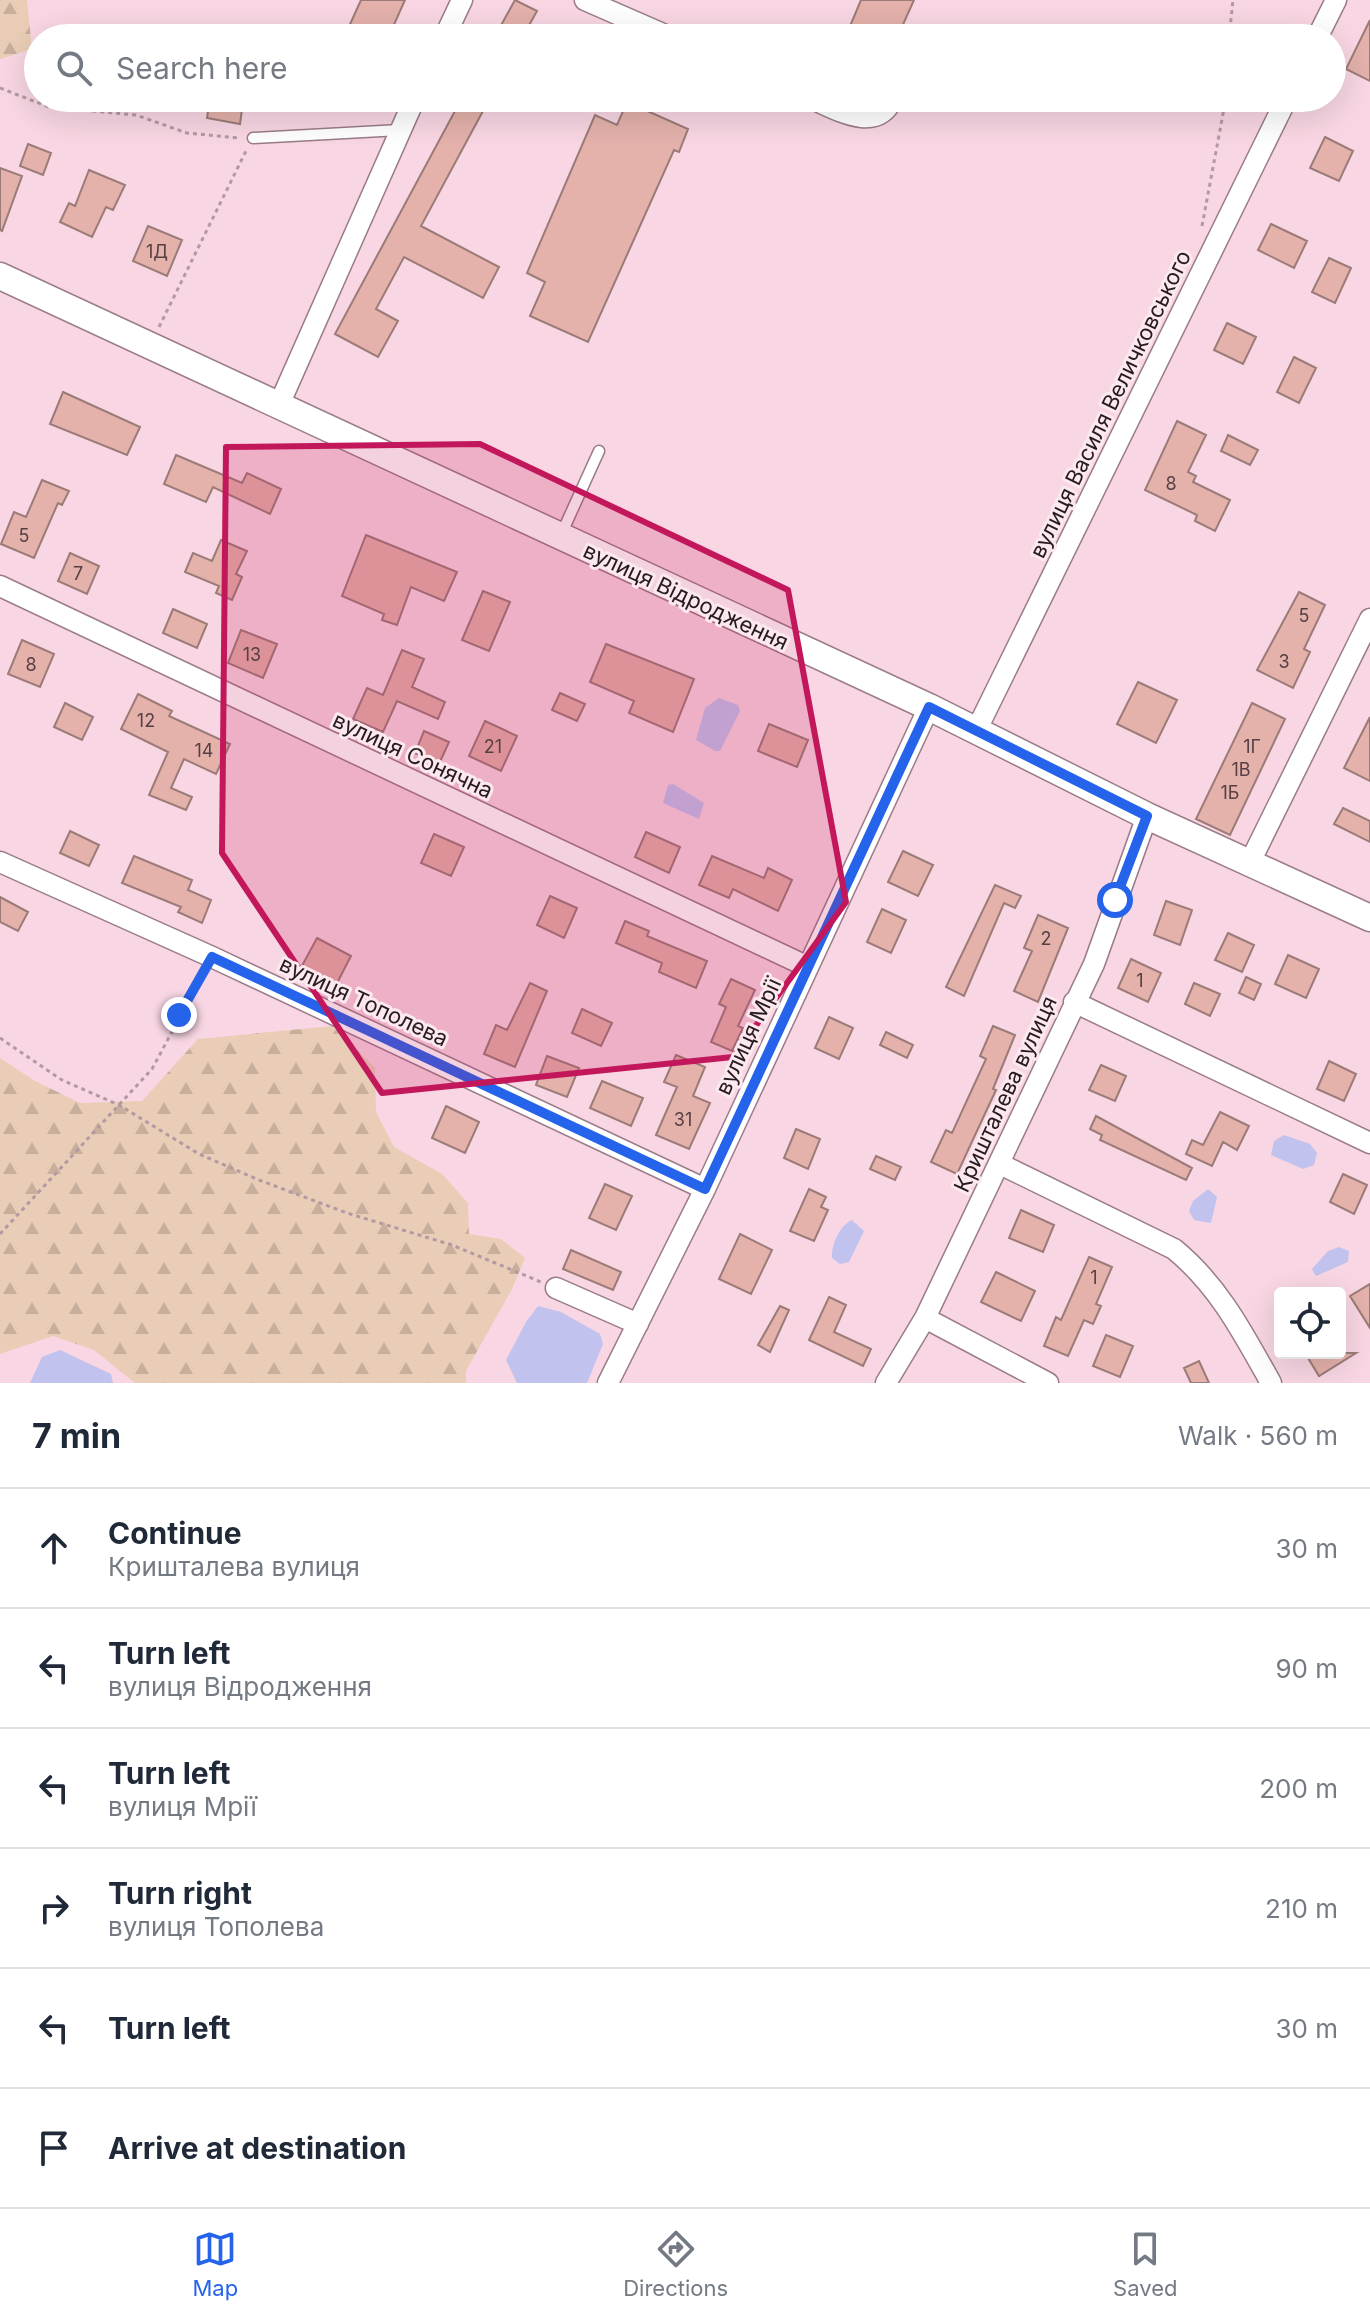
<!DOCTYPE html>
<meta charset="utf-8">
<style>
body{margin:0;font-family:Inter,sans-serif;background:#f6f6f7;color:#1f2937}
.controls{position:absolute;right:24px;bottom:24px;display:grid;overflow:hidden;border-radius:8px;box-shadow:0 8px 32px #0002}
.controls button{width:72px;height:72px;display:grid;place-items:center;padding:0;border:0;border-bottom:2px solid #e0e1e3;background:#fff;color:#1f2937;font:40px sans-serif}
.stop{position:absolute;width:24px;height:24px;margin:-18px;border:6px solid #2563eb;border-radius:50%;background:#fff}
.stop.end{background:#2563eb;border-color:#fff;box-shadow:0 2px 8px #0008}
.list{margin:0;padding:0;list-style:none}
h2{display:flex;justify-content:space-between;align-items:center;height:104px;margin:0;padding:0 32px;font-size:34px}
h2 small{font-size:26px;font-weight:400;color:#747a83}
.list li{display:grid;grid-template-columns:52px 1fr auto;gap:24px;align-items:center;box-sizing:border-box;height:120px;padding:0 32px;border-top:2px solid #e0e1e3}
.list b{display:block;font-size:30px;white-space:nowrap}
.list p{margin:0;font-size:26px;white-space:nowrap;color:#747a83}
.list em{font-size:26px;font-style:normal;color:#747a83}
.icon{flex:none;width:44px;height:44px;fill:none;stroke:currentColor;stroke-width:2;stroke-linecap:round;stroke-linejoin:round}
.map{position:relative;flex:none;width:1370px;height:1383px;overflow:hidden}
.search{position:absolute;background:#fff;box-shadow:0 8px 32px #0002;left:24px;right:24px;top:24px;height:88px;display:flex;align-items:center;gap:20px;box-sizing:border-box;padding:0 28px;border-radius:44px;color:#747a83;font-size:30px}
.sheet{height:824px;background:#fff}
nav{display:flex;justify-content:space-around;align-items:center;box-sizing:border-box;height:112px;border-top:2px solid #e0e1e3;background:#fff;font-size:22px;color:#747a83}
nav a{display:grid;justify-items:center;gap:4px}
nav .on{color:#2563eb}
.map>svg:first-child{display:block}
</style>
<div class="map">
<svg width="1370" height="1383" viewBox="0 0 1370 1383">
<defs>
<pattern id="forest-firs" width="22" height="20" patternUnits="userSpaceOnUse" patternTransform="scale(2)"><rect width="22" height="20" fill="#e9cdb6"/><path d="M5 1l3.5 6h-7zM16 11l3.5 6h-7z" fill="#c8af9c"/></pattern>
</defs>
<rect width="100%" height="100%" fill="#f8d6e3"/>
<path fill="url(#forest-firs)" d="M0 0H27L32 49 0 59Z
M333 1026 375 1068 376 1112 394 1147 442 1174 468 1203 469 1234 501 1239 525 1258 512 1289 466 1371V1383H135L94 1350 53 1336 0 1354V1058L35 1081 80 1103 142 1101 198 1039Z"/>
<path fill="#c2c2ee" d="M719 698 738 705 740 711 720 751H715L696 740 705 708Z
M673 784 704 803 699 819 663 803 668 785Z
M1284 1135 1310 1144 1317 1153 1314 1165 1303 1169 1271 1155 1274 1141Z
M1208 1189 1217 1197 1211 1223 1194 1220 1189 1211 1193 1201Z
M852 1220 864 1231 849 1262 840 1264 832 1258C831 1245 840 1225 852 1220Z
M1339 1247 1349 1251 1348 1262 1316 1276 1312 1269 1328 1251Z
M538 1306 561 1312 600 1334 603 1344 587 1383H517L506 1360 526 1322Z
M60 1350 111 1374 113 1383H30L42 1357Z"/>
<path fill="#e4b1ab" stroke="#9b7b77" stroke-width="2" d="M361 0H405L388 38H356L346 33Z
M515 0 537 11 522 38H494Z
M861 0H914L897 38H845Z
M1370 20V81L1346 69Z
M210 98 243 102 240 124 207 118Z
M462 98H490L421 226 499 267 483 298 404 257 376 309 398 321 378 357 335 334Z
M627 102 688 129 679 152 674 150 588 342 530 316 545 282 527 273 595 115 617 125Z
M1325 137 1353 151 1339 181 1310 168Z
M28 144 51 153 43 175 20 166Z
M0 168 22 176 2 231 0 230Z
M89 170 125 185 113 210 106 207 92 237 60 222 69 203 75 206Z
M1271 224 1307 241 1294 268 1258 250Z
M148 226 182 240 167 276 133 261Z
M1329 258 1351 268 1335 303 1312 292Z
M1227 323 1256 337 1243 364 1214 350Z
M1294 357 1316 368 1299 403 1277 392Z
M63 392 140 427 127 455 50 424Z
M1177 421 1206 435 1188 472 1196 476 1193 482 1230 500 1215 531 1195 521 1197 515 1145 490Z
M1228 435 1258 450 1250 465 1221 451Z
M176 455 242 483 247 473 281 489 270 514 213 487 206 502 164 484Z
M42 480 69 491 62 505 58 503 34 558 1 544 14 512 26 517Z
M366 535 457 572 444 601 411 587 397 625 382 620 384 614 342 596Z
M221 540 247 551 236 574 242 577 232 600 216 593 219 586 185 572 193 553 212 561Z
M70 553 99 566 87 594 58 581Z
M483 591 510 602 489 651 462 640Z
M1299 592 1325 605 1304 649 1310 652 1293 688 1257 670Z
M173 609 207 624 197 648 163 633Z
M241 630 277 644 263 678 228 663Z
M22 640 54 654 40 687 8 674Z
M606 644 694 679 673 732 629 713 634 701 590 682Z
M402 650 424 659 412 687 445 702 438 719 397 701 383 732 353 719 367 688 383 695Z
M1138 682 1177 700 1156 743 1117 724Z
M560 693 585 704 577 721 552 710Z
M138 694 172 711 169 716 230 744 216 774 184 759 171 788 192 797 186 810 149 795 168 752 121 729Z
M65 703 93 717 82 740 54 727Z
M1252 703 1285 719 1230 835 1196 819Z
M1370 717V781L1344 768Z
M485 721 517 736 501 771 469 756Z
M769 724 808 740 797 767 758 751Z
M424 731 449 742 439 764 415 753Z
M1343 808 1370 821V842L1334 824Z
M70 831 99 845 89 866 60 853Z
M646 832 680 847 669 873 635 857Z
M434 834 464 847 451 876 421 863Z
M903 851 933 865 918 896 888 882Z
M134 856 192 880 188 890 211 900 202 923 178 912 181 907 122 883Z
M712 856 764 878 768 868 792 880 778 911 733 889 729 898 699 885Z
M995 885 1021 896 1015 908 1004 903 964 996 946 987Z
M550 896 577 908 564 938 537 925Z
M0 897 28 912 18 931 0 922Z
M1166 901 1192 910 1180 945 1154 935Z
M882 909 906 920 891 953 867 942Z
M1038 915 1068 928 1038 1002 1014 991 1032 951 1024 948Z
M625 921 649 931 647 936 707 961 696 988 659 972 662 963 616 943Z
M1228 933 1254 945 1242 972 1215 960Z
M317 938 351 956 332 993 297 975Z
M1288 955 1319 969 1306 998 1275 984Z
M1131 959 1161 973 1148 1002 1118 988Z
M1246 977 1261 984 1254 1000 1239 993Z
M731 979 755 990 738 1026 743 1028 732 1051 711 1042 726 1007 719 1004Z
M530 983 547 991 515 1067 484 1054 496 1025 507 1030Z
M1194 983 1220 994 1210 1016 1185 1004Z
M582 1009 612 1023 601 1046 572 1033Z
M829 1017 853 1028 839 1059 815 1048Z
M993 1026 1015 1035 993 1089 996 1090 957 1174 931 1162 946 1130 952 1133 986 1059 980 1056Z
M886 1032 913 1045 907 1058 880 1045Z
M676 1055 705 1067 693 1096 710 1103 689 1149 656 1135 677 1087 664 1082Z
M547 1056 579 1068 567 1097 536 1085Z
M1329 1061 1356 1074 1344 1101 1317 1089Z
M1101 1065 1126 1076 1115 1101 1089 1090Z
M602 1081 643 1098 631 1126 590 1108Z
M446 1106 479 1122 465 1153 432 1138Z
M1220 1112 1249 1126 1237 1150 1223 1142 1212 1166 1186 1154 1192 1140 1203 1145Z
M1096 1116 1192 1168 1186 1180 1100 1140 1102 1135 1090 1129Z
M796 1129 820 1139 808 1169 784 1158Z
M876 1156 901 1167 895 1180 870 1169Z
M1343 1174 1367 1185 1354 1214 1330 1202Z
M605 1184 632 1196 616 1230 589 1218Z
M809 1189 826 1197 821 1207 828 1210 814 1241 790 1231Z
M1021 1210 1054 1225 1043 1252 1009 1238Z
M740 1234 772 1250 751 1294 719 1279Z
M571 1250 621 1272 613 1290 563 1269Z
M1089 1257 1112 1267 1096 1304 1101 1306 1093 1324 1084 1320 1068 1356 1044 1346 1056 1317 1061 1320Z
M996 1272 1035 1291 1021 1321 981 1302Z
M1370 1284V1328L1350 1296Z
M829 1297 846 1305 834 1332 871 1349 863 1366 809 1340Z
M780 1306 789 1310 770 1352 758 1345Z
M1106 1335 1133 1346 1120 1377 1093 1366Z
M1305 1353H1356L1319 1376Z
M1199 1361 1209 1383H1191L1184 1368Z"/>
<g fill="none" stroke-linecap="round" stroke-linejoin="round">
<defs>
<path id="lane" d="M253 138 400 130
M560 537 599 451"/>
<path id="street" d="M585 0 672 38
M444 38 462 0
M1317 38 1336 0
M810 98C836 109 877 135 893 98
M278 407 415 98
M0 586 806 966
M976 731 1287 98
M0 862 212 957 705 1189
M1250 862 1370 619
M1074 1002 1370 1143
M1000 1164 1174 1249C1219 1286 1243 1333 1271 1383
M556 1288 638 1324
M925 1318 1048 1383
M608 1383 705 1189 929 707
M886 1383 925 1318 1094 964 1147 816"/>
<path id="secondary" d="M0 276 929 707 1147 816 1370 918"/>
</defs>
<use href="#lane" stroke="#9a7c88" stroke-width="13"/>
<use href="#street" stroke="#9a7c88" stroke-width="23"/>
<use href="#secondary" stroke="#9a7c88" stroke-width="29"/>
<path stroke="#b399a3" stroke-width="3" stroke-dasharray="4 4" stroke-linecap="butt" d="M1229 38 1233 0
M0 88 49 107 136 115 187 133 239 138
M1202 226 1226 98
M159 327 246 151
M0 1038 62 1080 119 1105 199 1154 259 1180 347 1213 452 1245 541 1282
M0 1234 152 1069 203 974"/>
<use href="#lane" stroke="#fff" stroke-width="10"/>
<use href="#street" stroke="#fff" stroke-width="20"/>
<use href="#secondary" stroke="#fff" stroke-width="26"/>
</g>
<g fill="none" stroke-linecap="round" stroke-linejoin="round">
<path stroke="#2563eb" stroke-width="10" d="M179 1015 212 957 705 1189 929 707 1147 816 1115 900"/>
</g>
<path fill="#c2185b" fill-opacity="0.2" stroke="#c2185b" stroke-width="6" stroke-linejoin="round" d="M480 444 788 590 846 902 733 1057 382 1093 222 853 226 447Z"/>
<g text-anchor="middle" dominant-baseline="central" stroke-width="6" stroke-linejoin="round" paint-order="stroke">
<g font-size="18" fill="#564043">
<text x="157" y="251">1Д</text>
<text x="1171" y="483">8</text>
<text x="24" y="535">5</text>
<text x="78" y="573">7</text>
<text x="1304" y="615">5</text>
<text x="252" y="654">13</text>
<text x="1284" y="661">3</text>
<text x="31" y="664">8</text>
<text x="146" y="720">12</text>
<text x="493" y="746">21</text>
<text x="1252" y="746">1Г</text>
<text x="204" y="750">14</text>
<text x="1241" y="769">1В</text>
<text x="1230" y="792">1Б</text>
<text x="1046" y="938">2</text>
<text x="1140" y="980">1</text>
<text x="683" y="1119">31</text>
<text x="1094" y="1277">1</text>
</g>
<g font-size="22" fill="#271b20" stroke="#fce8ef">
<text transform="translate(1110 404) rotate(-64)">вулиця Василя Величковського</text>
<text transform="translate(686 596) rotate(25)">вулиця Відродження</text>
<text transform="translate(413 755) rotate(25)">вулиця Сонячна</text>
<text transform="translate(364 1001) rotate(25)">вулиця Тополева</text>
<text transform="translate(748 1036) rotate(-65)">вулиця Мрії</text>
<text transform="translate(1005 1094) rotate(-65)">Кришталева вулиця</text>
</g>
</g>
</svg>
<div class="controls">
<button><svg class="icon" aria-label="locate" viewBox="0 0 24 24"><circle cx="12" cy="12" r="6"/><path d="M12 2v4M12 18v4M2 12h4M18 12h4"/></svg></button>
</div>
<div class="stop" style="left:1115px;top:900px"></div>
<div class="stop end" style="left:179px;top:1015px"></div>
<div class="search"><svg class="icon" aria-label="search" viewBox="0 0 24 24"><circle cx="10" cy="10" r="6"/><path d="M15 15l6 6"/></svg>Search here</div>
</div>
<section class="sheet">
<h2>7 min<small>Walk · 560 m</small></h2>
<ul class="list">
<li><svg class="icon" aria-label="ahead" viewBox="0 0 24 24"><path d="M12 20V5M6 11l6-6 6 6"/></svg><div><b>Continue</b><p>Кришталева вулиця</p></div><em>30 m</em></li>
<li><svg class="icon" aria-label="left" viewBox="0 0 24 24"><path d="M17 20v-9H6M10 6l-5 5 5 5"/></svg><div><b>Turn left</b><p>вулиця Відродження</p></div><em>90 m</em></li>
<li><svg class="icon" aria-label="left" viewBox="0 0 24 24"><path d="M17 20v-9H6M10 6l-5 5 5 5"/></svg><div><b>Turn left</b><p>вулиця Мрії</p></div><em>200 m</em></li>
<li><svg class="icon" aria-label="right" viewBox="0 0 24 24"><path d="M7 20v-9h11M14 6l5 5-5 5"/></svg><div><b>Turn right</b><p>вулиця Тополева</p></div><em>210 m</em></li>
<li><svg class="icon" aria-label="left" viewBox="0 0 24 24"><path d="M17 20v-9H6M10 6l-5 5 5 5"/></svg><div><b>Turn left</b></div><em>30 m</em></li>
<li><svg class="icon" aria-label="arrive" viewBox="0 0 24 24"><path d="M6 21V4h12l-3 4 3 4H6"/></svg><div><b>Arrive at destination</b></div></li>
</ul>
</section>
<nav>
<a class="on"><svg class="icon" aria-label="map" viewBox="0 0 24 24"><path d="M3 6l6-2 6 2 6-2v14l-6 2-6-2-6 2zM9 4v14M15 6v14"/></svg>Map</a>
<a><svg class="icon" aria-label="directions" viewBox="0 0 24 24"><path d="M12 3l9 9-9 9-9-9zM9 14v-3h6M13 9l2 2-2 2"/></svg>Directions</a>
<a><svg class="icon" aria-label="saved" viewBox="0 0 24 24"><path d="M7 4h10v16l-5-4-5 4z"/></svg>Saved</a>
</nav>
